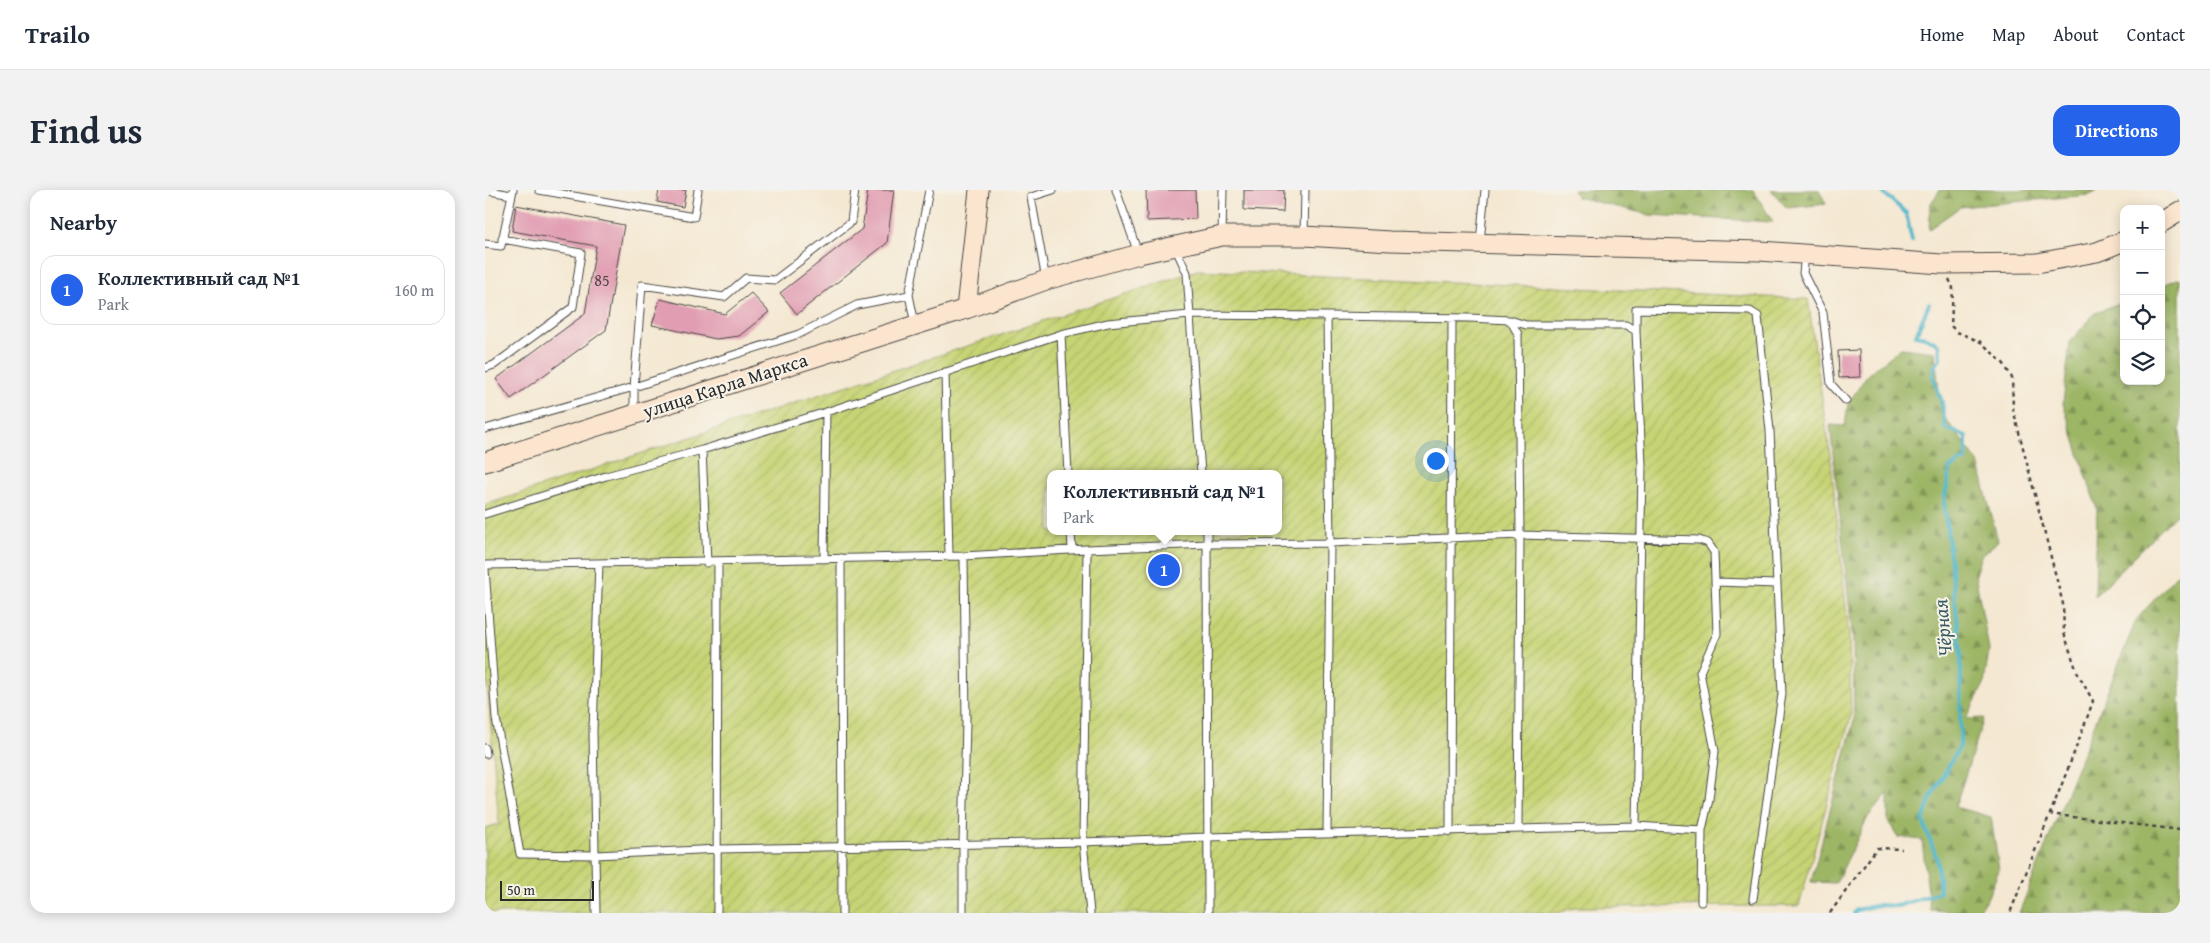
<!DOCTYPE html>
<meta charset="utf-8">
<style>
body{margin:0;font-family:"Gentium Book Plus",serif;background:#f2f2f3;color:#1f2937}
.controls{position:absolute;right:15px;top:15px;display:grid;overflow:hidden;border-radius:10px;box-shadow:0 2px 12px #0003}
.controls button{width:45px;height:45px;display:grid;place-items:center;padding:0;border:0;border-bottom:1px solid #e0e1e3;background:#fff;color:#1f2937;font:25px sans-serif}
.scale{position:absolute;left:15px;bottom:12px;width:94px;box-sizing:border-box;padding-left:5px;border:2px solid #2b2b2b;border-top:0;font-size:14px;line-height:18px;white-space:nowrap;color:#2b2b2b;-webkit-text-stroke:4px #f7f3e8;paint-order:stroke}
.you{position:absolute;left:950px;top:270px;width:18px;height:18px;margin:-12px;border:4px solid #fff;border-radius:50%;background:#1a73e8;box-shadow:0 0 0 8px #1a73e833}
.badge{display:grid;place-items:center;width:32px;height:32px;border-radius:50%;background:#2563eb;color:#fff;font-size:16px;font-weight:700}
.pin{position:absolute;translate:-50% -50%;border:2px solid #fff;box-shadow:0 1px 5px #0006}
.popup{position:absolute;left:562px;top:280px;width:235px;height:65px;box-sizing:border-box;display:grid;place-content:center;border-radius:10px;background:#fff;filter:drop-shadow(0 1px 4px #0005);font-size:16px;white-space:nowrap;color:#747a83}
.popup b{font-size:19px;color:#1f2937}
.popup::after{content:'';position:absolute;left:50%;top:100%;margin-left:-10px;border:10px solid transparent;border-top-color:#fff}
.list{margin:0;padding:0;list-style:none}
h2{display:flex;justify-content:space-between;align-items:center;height:65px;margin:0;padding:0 20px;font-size:21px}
h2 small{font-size:16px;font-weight:400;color:#747a83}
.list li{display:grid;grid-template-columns:32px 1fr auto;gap:15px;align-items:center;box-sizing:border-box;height:70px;margin:0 10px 10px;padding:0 10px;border:1px solid #e0e1e3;border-radius:15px}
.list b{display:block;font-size:19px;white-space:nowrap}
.list p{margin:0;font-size:16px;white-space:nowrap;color:#747a83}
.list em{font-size:16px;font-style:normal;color:#747a83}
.icon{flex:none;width:28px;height:28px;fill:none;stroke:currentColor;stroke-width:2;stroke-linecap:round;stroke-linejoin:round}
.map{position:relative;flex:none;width:1695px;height:723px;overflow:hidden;border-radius:15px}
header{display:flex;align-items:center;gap:30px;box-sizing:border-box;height:70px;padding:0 25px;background:#fff;border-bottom:1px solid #e0e1e3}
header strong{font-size:24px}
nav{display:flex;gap:28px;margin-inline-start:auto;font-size:18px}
.intro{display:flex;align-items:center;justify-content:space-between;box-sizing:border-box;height:120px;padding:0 30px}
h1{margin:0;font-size:35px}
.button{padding:12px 22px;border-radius:15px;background:#2563eb;color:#fff;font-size:18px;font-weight:700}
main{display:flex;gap:30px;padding:0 30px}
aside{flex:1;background:#fff;border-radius:15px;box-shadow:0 2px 12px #0003}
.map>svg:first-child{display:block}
</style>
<header>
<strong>Trailo</strong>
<nav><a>Home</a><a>Map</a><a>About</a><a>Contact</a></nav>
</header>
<div class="intro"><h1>Find us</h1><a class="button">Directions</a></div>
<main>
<aside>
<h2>Nearby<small></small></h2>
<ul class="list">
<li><span class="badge">1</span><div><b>Коллективный сад №1</b><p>Park</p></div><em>160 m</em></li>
</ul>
</aside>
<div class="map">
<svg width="1695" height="723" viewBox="0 0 1695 723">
<defs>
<pattern id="forest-firs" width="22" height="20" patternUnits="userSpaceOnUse" patternTransform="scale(1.25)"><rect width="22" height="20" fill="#9db666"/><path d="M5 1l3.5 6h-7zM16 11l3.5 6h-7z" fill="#809454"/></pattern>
<pattern id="garden-furrows" width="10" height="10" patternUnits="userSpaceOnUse" patternTransform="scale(1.25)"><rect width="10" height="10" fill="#c7d475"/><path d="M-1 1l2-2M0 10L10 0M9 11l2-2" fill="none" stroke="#abb665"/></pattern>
</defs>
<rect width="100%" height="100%" fill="#f7f3e8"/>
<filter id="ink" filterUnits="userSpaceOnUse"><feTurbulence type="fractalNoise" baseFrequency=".02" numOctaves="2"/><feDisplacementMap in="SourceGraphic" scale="10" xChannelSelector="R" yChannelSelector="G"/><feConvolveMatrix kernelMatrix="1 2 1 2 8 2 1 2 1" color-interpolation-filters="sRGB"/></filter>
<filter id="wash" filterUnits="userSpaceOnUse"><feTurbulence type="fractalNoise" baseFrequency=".0096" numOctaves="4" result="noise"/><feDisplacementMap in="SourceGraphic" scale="20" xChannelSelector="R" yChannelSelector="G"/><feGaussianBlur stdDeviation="1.12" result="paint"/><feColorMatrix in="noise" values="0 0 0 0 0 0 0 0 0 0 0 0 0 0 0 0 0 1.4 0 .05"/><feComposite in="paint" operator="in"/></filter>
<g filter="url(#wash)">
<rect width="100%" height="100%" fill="#f4e8d2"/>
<path fill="url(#forest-firs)" stroke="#647048" d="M1088 0H1268L1288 32 1165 25 1092 7Z
M1286 0H1334L1341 14 1302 18Z
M1455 0H1613L1603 5 1475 17 1444 39 1446 13Z
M1695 88V321L1610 406 1612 319 1578 214 1585 152 1610 123 1639 111V191H1676V96Z
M1416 158 1450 162 1456 223 1493 272 1513 351 1496 366 1490 384 1504 460 1499 494 1481 529 1499 528 1470 617 1506 627 1514 680 1502 709 1490 723 1445 720 1437 650 1413 647 1403 631V603L1383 627 1351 693 1326 692 1369 530 1368 451 1345 235 1360 236 1363 214 1382 185Z
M1695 381V723H1534L1651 430Z"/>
<path fill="url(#garden-furrows)" stroke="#798050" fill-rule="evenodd" d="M713 80 1323 109 1346 272 1364 446 1366 526 1314 716 1091 717 1073 723H0V638L14 634 0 469V315ZM565 284H793V341H565Z"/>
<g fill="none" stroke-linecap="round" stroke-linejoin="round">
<path stroke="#4db6cb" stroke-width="4" d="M1395 0 1421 23 1427 51
M1369 723 1371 720 1394 715 1413 716 1455 702 1452 669 1438 631 1445 609 1475 556 1476 464 1459 312 1465 278 1481 269V246L1460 238 1457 213 1448 186 1449 178 1455 169 1454 155 1440 147 1431 145 1444 114"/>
</g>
<g id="blocks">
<path fill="#e19db2" d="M174 0H201L198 17 172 12Z
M383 0H409L402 53 312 124 295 103 377 39Z
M661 0H710L711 29 662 31Z
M759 0H799L798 22 759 20Z
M31 15 139 35 121 140 26 209 11 189 100 124 111 56 27 41Z
M266 103 284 122 254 146 231 149 167 135 175 109 240 124Z
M1374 160 1375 187 1354 188 1353 161Z"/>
</g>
</g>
<g filter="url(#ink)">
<use href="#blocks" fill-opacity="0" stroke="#494744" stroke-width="1"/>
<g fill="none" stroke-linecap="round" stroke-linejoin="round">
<defs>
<path id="lane" d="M0 0 26 5
M54 0 209 27 213 0
M631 0 653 63
M737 46 738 0
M819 46 820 0
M995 52 1000 0
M0 54 16 56 28 0
M690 57 702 83 716 284
M1320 65 1318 83 1338 123 1346 194 1361 211
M561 90 546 7 568 0
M842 126 984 128 1025 130 1033 144 1035 345 1033 638
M1025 130 1041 135H1141L1151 141 1157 275 1151 636
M430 134 424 105 444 0
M1151 141V119L1265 121 1273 126 1285 241 1297 504 1268 709
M576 144 583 284
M0 178 9 175 88 117 96 63 17 49
M460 182 464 366
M149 224V197L157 95 239 107 261 88 290 90 366 32 370 0
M0 239 149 197 314 144 372 115 424 105
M217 260 222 373
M0 324 121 286 217 260 341 222 576 144 623 133 704 125 842 126 845 353 842 643
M586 341 587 359
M722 341 723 723
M602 359 598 652 605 723
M356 368 357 723
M339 369 341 222
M0 375 479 366 602 359 723 354 845 353 1035 345 1214 350 1223 353 1229 362 1232 444 1215 482 1230 561 1224 609 1217 640 1216 712
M0 379 11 528 35 664 111 665 234 659 598 652 722 647 1151 636 1217 640
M1231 392 1292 394
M0 558 1 564
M965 642 967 128
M111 723 108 540 114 374
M232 723 233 372
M478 723V654L481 532 479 366"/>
<path id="secondary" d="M1676 33 1695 21
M481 119 494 0
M0 272 481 119 561 90 654 64 737 46H819L905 51 1275 61 1457 74 1552 73 1612 62 1639 51"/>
</defs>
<use href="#lane" stroke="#494744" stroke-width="9"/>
<use href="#secondary" stroke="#494744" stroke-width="21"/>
<path stroke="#494744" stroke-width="2.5" stroke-dasharray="4 4" stroke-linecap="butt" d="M1464 89 1468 98 1466 136 1472 142 1496 152 1519 174 1527 188 1528 219 1578 414 1579 443 1592 482 1608 511C1583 583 1553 652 1525 723
M1564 624 1695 640
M1345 723 1392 658 1417 659"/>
<use href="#lane" stroke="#fff" stroke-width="7"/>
<use href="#secondary" stroke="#fce5cf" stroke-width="19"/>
</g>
</g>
<g text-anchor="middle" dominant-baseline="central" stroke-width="4" stroke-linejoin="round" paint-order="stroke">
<g font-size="16" fill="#58484d">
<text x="117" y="90">85</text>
</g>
<g font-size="19" fill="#2b2b2b" stroke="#f7f3e8">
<text transform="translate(240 195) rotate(-18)">улица Карла Маркса</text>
</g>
<g font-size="20" font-style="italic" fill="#375c63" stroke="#f7f3e8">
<text transform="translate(1457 438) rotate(-95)">Чёрная</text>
</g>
</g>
</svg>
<div class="controls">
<button>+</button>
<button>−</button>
<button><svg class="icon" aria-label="locate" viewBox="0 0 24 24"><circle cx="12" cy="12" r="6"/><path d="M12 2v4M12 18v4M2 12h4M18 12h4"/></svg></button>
<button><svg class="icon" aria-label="layers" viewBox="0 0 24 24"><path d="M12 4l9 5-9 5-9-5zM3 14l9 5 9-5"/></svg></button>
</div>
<div class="scale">50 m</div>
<div class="you"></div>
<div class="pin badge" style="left:679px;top:380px">1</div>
<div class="popup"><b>Коллективный сад №1</b>Park</div>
</div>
</main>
